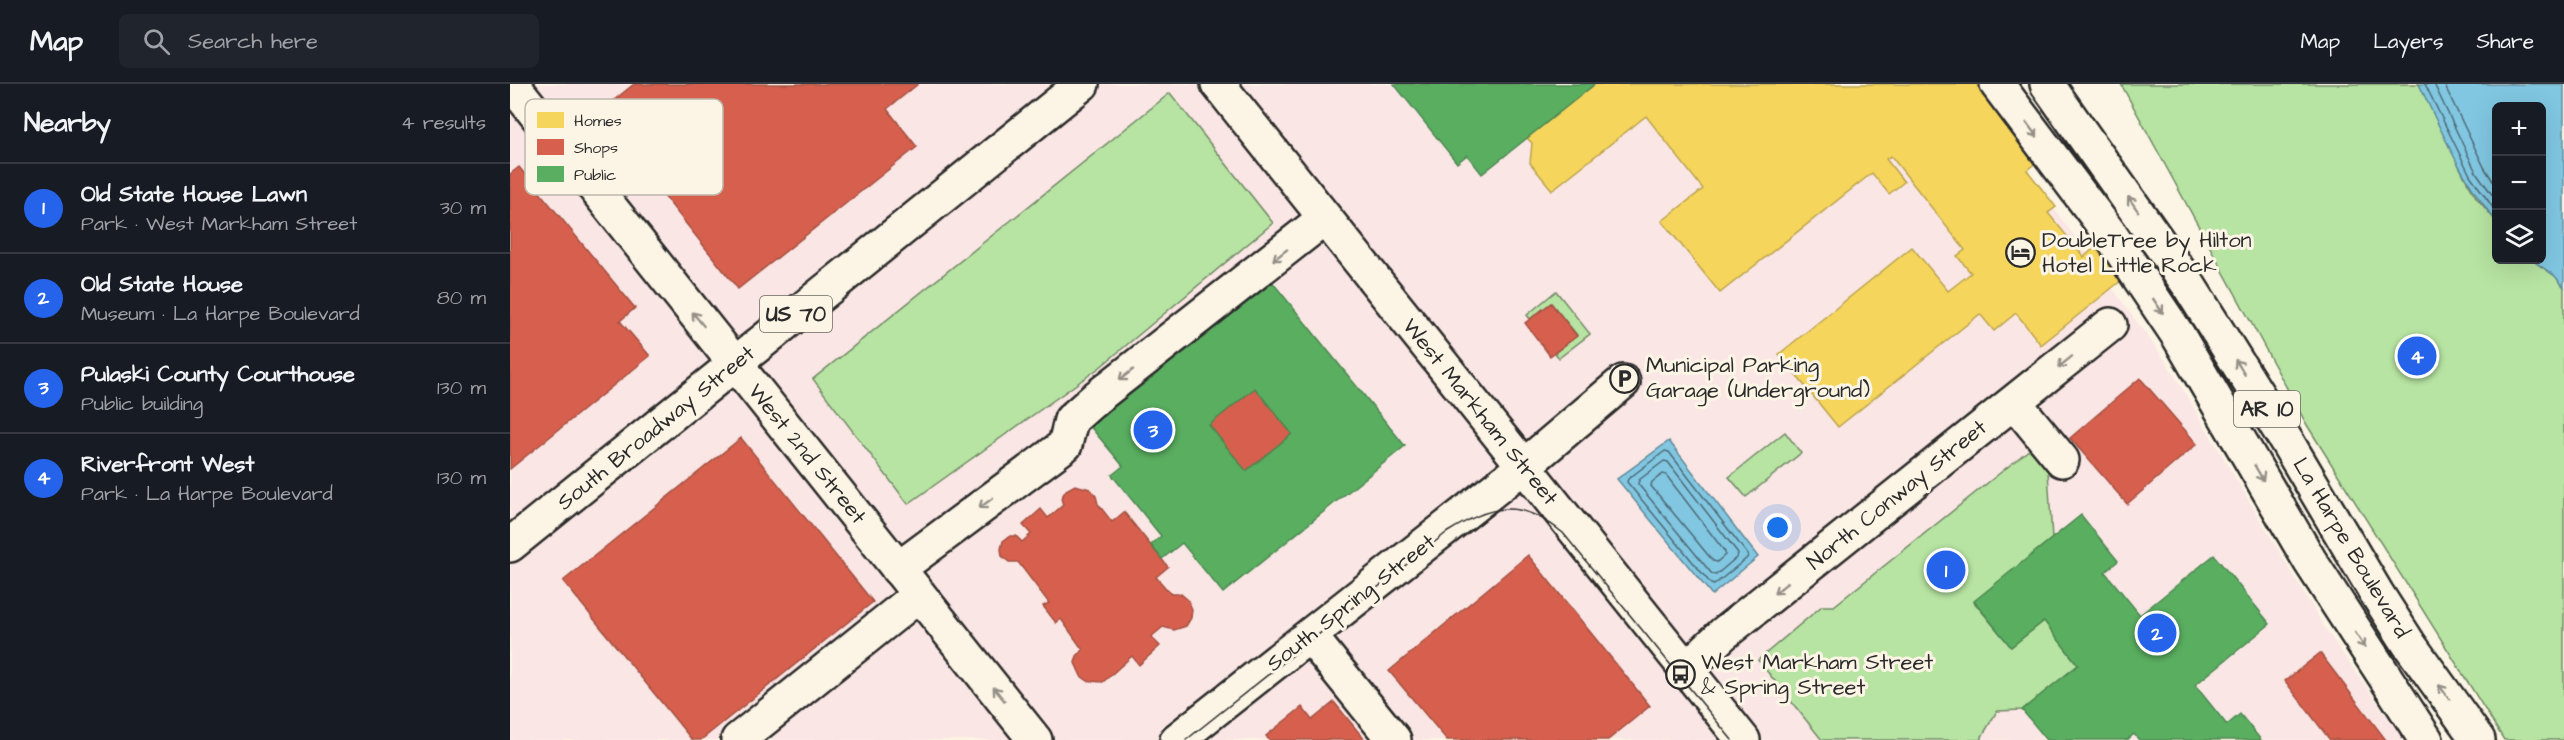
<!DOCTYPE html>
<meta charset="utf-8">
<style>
body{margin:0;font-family:"Architects Daughter",sans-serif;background:#20242c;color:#f1f3f6}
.controls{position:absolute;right:18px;top:18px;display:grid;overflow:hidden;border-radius:9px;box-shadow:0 6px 24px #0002}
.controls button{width:54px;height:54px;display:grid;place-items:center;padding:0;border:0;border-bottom:2px solid #363941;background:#171b24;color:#f1f3f6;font:30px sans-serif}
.you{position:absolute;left:1268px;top:444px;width:21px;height:21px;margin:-15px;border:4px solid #fff;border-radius:50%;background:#1a73e8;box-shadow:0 0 0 9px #1a73e833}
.badge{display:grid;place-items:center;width:39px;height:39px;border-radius:50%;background:#2563eb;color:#fff;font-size:20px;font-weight:700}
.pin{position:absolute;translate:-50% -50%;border:3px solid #fff;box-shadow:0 2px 6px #0006}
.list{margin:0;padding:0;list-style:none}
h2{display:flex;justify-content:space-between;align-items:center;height:78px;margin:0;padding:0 24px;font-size:26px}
h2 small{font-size:20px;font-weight:400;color:#9ea1a6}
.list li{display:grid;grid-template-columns:39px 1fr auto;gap:18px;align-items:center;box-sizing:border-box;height:90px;padding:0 24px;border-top:2px solid #363941}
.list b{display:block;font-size:22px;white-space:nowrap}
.list p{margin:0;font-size:20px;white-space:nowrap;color:#9ea1a6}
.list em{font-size:20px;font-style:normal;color:#9ea1a6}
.icon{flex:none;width:33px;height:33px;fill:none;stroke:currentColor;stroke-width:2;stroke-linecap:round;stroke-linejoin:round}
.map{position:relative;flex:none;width:2054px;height:656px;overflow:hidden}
header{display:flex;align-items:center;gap:36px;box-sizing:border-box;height:84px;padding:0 30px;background:#171b24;border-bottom:2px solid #363941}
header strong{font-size:28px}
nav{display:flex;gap:33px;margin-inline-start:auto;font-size:21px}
.search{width:420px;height:54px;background:#20242c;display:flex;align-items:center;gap:15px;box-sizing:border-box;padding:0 21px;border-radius:9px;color:#9ea1a6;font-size:22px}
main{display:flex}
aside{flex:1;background:#171b24}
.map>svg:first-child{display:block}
</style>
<header>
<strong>Map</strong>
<div class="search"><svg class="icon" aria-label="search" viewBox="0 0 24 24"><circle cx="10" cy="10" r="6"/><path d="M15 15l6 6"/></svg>Search here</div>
<nav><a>Map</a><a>Layers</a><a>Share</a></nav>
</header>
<main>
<aside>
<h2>Nearby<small>4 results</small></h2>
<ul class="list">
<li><span class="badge">1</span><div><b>Old State House Lawn</b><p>Park · West Markham Street</p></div><em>30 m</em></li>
<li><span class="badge">2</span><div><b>Old State House</b><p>Museum · La Harpe Boulevard</p></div><em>80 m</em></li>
<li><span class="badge">3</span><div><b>Pulaski County Courthouse</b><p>Public building</p></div><em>130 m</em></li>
<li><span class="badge">4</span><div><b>Riverfront West</b><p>Park · La Harpe Boulevard</p></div><em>130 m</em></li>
</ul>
</aside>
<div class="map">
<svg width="2054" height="656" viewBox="0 0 2054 656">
<rect width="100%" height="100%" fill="#fcf5e5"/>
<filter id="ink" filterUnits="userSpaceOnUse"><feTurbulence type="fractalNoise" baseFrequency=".0167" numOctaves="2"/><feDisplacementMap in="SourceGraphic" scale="12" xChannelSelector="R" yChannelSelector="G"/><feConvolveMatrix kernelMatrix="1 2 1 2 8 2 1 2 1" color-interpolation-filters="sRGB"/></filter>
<g filter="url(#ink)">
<path fill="#fae6e4" d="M0 0H1453L1657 279 1816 546 1894 656H0Z"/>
<path fill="#b7e4a2" stroke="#718866" stroke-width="1.5" d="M1611 0H1909L1955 94 1966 113 1986 137V176H2022L2045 192 2054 203V656H1994L1797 341Z
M660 9 763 139 589 284 398 420 303 295Z
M1046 207 1080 250 1049 274 1045 269 1067 251 1041 219 1020 235 1017 231Z
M1275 348 1291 369 1236 413 1219 393Z
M1520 365 1538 387 1542 455 1464 518 1501 563 1534 537 1568 581 1512 626 1487 627 1470 656H1312L1248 576 1312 522H1324Z"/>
<path fill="#81c7e2" stroke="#5f8999" stroke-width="1.5" d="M1909 0H2054V203L2045 192 2022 176H2032V22H1986V137C1952 96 1932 48 1909 0Z
M1159 357 1248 473 1202 511 1107 395Z"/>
<path fill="#f6d55c" stroke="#b9a24d" stroke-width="1.5" d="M1085 0H1466L1528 77 1517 86 1546 123 1538 129 1574 173 1585 163 1612 196 1531 261 1506 229 1484 247 1470 230 1328 343 1269 270 1402 163 1438 207 1461 189 1447 172 1455 166 1381 72 1376 75 1394 98 1379 110 1362 89 1210 209 1152 137 1193 105 1136 32 1042 106 1020 79 1022 59 1017 54Z"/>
<path fill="#d6604d" stroke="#a35043" stroke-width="1.5" d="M124 0H408L377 25 407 63 228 205 88 29Z
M9 83 125 224 110 237 140 272 0 385V90Z
M1041 219 1067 252 1040 272 1015 239Z
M1630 294 1687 360 1617 420 1560 354Z
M745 304 782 350 736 387 699 341Z
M231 354 363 518 191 656H182L53 497Z
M565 401 580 405 586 412 588 420 602 438 614 428 658 483 646 493 661 510H671L678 516 682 525 681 534 676 542 664 546 653 543 641 553 650 562 629 581 622 572 593 598 578 597 571 592 565 579 567 572 573 566 551 535 546 539 533 522 539 519 508 478H499L492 472 491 465 493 457 500 452H506L512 458 521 450 513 441 531 425 538 434 553 421 551 414 556 406Z
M1018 471 1140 622 1098 656H937L879 587Z
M1810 569 1876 656H1820L1775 597Z
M824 618 855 656H759L756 652 792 623 802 636Z"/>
<path fill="#5aae61" stroke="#4c8751" stroke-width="1.5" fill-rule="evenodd" d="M884 0H1085L972 90 957 71 947 79Z
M755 189 895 362 713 509 672 459 652 475 641 461 651 452 602 391 613 382 574 335ZM745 304 782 350 736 387 699 341Z
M1571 431 1608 477 1595 488 1630 531 1704 471 1760 540 1685 601 1717 641 1730 630 1751 656H1629L1624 650 1617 656H1537L1512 626 1568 581 1534 537 1501 563 1464 517Z"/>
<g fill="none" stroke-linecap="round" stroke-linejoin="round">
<path stroke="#4d6974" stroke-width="1.5" d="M1915 0 1960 91 1986 128
M1924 0 1966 88 1986 116
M1934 0 1974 83 1986 102
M1155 367 1159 368 1238 471 1237 474 1204 501 1201 500 1117 398 1118 395Z
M1154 377 1158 378 1228 469 1227 473 1206 491 1202 490 1128 400 1129 396Z
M1153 390 1156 391 1215 468V471L1207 478 1203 477 1141 402 1142 398Z"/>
<defs>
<path id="minor" d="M708 0 1233 656
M1505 319 1552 376
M388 485 555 361 561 336 587 313 815 134
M800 552 884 656
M1176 585 1213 550 1600 241
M228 656 409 511
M667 656 1014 382 1113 298"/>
<path id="major" d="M2 0 525 656
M1487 0 1600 150 1669 253 1800 477 1916 656
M1537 0 1678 200 1777 358 1867 510 1899 560 1968 656
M0 461 572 0"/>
</defs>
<use href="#minor" stroke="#2b2b2b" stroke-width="38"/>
<use href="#major" stroke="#2b2b2b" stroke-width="38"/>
<use href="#minor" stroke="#fcf5e5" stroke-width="33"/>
<use href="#major" stroke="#fcf5e5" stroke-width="33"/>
<path stroke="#2b2b2b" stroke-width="1.5" d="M676 656 936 449C981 421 1009 413 1053 449L1222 656"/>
</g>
<defs><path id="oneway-shaft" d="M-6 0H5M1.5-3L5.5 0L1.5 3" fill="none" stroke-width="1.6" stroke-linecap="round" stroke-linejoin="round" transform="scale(1.5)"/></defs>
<g stroke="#949088">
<use href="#oneway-shaft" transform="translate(1522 46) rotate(53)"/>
<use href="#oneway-shaft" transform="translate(1623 120) rotate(-125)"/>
<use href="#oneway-shaft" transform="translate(770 171) rotate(142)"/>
<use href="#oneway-shaft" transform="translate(1648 222) rotate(56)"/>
<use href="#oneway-shaft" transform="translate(188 235) rotate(-129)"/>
<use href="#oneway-shaft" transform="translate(1555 278) rotate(141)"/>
<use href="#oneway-shaft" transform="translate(1730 283) rotate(-122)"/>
<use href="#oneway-shaft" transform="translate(616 291) rotate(142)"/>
<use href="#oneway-shaft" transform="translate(1749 389) rotate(60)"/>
<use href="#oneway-shaft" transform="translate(476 419) rotate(144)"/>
<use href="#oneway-shaft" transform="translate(1271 504) rotate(141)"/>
<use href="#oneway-shaft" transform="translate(1850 556) rotate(57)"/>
<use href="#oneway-shaft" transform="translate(1934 608) rotate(-126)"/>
<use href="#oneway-shaft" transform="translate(489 610) rotate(-129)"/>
</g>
</g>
<defs>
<symbol id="hotel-ring" viewBox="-11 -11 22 22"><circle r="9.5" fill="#fcf5e5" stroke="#2b2b2b" stroke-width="1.5"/><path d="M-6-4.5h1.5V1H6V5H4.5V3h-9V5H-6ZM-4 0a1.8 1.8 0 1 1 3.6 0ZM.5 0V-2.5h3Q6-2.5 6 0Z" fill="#2b2b2b"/></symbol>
<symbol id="parking-ring" viewBox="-11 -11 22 22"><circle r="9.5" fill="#fcf5e5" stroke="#2b2b2b" stroke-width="1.5"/><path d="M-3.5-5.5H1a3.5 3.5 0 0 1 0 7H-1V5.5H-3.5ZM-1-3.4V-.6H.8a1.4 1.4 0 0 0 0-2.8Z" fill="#2b2b2b"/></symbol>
<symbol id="bus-ring" viewBox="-11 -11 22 22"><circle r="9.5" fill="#fcf5e5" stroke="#2b2b2b" stroke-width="1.5"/><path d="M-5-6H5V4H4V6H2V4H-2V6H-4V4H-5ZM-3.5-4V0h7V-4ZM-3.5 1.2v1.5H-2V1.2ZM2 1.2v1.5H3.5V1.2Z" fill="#2b2b2b"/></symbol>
</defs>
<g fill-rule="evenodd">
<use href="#hotel-ring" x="1494" y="152" width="33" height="33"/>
<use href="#parking-ring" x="1098" y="278" width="33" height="33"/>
<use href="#bus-ring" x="1154" y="574" width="33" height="33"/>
</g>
<g text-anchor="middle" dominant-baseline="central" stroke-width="6" stroke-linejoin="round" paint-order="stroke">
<g fill="#fcf5e5" stroke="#6a6863" stroke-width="1.5">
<rect x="250" y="212" width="72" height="36" rx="4.5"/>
<rect x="1724" y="307" width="66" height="36" rx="4.5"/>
</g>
<g font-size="21" font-weight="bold" fill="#2b2b2b">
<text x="286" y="230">US 70</text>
<text x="1757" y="325">AR 10</text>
</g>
<g font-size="22" fill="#2b2b2b" stroke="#fcf5e5" text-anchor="start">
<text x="1532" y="156">DoubleTree by Hilton<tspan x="1532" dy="25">Hotel Little Rock</tspan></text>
<text x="1136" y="281">Municipal Parking<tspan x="1136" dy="25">Garage (Underground)</tspan></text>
<text x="1191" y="578">West Markham Street<tspan x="1191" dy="25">&amp; Spring Street</tspan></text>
</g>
<g font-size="22" fill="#2b2b2b" stroke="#fcf5e5">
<text transform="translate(970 328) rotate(51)">West Markham Street</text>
<text transform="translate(146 344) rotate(-39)">South Broadway Street</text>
<text transform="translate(297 370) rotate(51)">West 2nd Street</text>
<text transform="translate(1387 411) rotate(-39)">North Conway Street</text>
<text transform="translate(1841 464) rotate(59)">La Harpe Boulevard</text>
<text transform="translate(841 519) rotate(-38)">South Spring Street</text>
</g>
</g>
<rect x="15" y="15" width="198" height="96" rx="9" fill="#fcf5e5" stroke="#bdb8ad" stroke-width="1.5"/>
<rect x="27" y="28" width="27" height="16" fill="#f6d55c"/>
<rect x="27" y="55" width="27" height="16" fill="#d6604d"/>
<rect x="27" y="82" width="27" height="16" fill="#5aae61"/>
<g font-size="16" fill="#2b2b2b">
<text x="64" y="42">Homes</text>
<text x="64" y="69">Shops</text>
<text x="64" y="96">Public</text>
</g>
</svg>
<div class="controls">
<button>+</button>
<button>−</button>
<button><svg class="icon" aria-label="layers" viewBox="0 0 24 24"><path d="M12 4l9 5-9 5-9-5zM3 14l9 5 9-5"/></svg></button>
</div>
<div class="you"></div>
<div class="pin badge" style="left:1436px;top:486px">1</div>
<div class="pin badge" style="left:1647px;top:549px">2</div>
<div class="pin badge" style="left:643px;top:346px">3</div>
<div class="pin badge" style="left:1907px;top:272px">4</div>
</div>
</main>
